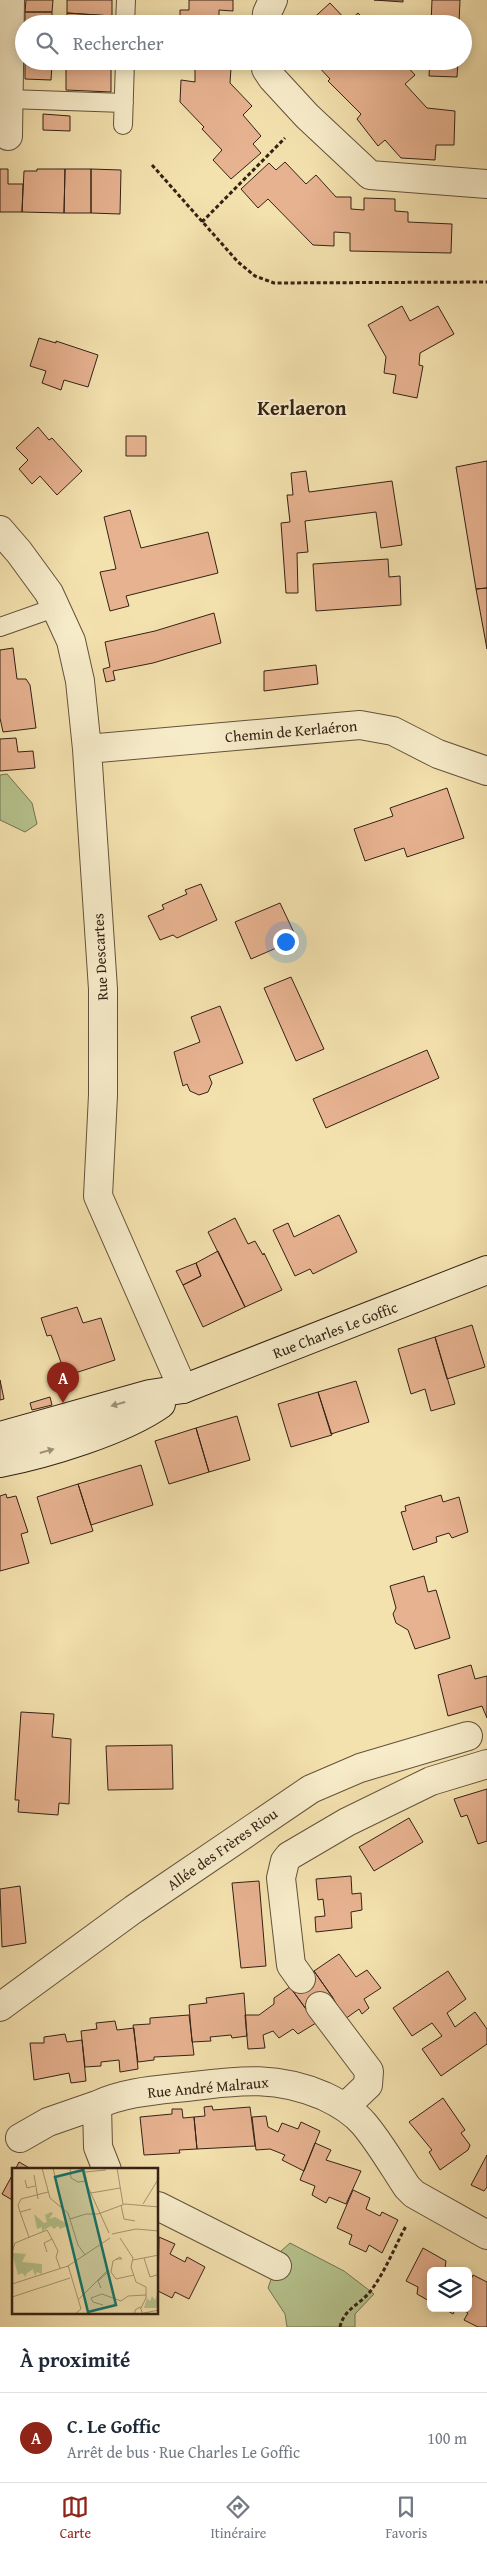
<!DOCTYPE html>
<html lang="fr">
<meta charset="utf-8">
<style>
body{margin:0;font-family:"Gentium Book Plus",serif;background:#f2f2f3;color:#1f2937}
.controls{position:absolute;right:15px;bottom:15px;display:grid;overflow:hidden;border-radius:8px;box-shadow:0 2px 12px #0003}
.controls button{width:45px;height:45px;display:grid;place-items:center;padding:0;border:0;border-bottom:1px solid #e0e1e3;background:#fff;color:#1f2937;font:25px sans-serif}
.you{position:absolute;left:285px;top:941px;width:18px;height:18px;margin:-12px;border:4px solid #fff;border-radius:50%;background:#1a73e8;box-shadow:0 0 0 8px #1a73e833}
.badge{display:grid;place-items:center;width:32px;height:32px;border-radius:50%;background:#8f2418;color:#fff;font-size:16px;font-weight:700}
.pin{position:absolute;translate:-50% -41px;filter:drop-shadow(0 1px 2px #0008)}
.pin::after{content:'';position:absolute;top:26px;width:18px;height:15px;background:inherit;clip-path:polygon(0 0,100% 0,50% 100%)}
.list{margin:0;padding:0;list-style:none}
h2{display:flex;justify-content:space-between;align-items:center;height:65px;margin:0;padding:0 20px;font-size:21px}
h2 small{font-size:16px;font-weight:400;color:#747a83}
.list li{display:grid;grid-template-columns:32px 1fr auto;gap:15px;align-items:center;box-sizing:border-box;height:90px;padding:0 20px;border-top:1px solid #e0e1e3}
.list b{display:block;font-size:19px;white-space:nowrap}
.list p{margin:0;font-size:16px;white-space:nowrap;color:#747a83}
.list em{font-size:16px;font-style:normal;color:#747a83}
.icon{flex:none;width:28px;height:28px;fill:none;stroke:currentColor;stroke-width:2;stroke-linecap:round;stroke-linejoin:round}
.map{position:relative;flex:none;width:487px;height:2327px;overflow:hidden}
.search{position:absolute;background:#fff;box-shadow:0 2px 12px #0003;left:15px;right:15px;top:15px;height:55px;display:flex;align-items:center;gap:12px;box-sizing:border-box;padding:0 18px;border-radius:28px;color:#747a83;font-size:19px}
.sheet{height:155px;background:#fff}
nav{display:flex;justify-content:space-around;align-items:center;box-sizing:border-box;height:70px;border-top:1px solid #e0e1e3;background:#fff;font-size:14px;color:#747a83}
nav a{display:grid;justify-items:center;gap:2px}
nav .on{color:#8f2418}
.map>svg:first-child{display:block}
</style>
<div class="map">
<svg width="487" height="2327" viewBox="0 0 487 2327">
<rect width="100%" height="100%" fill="#f3e1ae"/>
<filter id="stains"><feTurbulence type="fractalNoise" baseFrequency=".004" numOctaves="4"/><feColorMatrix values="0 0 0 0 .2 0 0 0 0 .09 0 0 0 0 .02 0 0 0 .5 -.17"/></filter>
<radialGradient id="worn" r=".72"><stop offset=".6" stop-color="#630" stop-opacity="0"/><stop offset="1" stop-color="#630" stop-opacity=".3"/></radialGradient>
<path fill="#b6c48e" stroke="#757352" d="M7 774 32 803 37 824 25 832 0 820V775Z
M290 2243 344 2271 374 2294 355 2314V2327H287L285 2314 268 2288 281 2251Z"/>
<path fill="#e7b290" stroke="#342215" d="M26 0H53L52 12H25Z
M67 0H112V16L67 13Z
M189 0H233V11L219 10V24H222H180V10H189Z
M374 0H403V2Z
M432 0H460L459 24H431Z
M330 3 348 22 358 13 368 24H307Z
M25 12H52V24H25Z
M67 13 112 16V24H67Z
M25 61H52V64L25 63Z
M66 61H111V66L66 65Z
M179 61H218V67L231 68 230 83 252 106 243 115 261 136 253 144 261 153 231 179 213 160 222 150 202 129 204 127 180 102 181 80 195 82V67L179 66Z
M304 61H392L400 70 405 64 415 75 405 84 427 108 455 111 454 145H436L435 160 401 158 385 140 378 146 357 119 361 114 328 81 330 79 316 64 311 69Z
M430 61H458L457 77 429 76Z
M25 63 52 64 51 80 25 79Z
M66 65 111 66V92L66 90Z
M43 114 70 116V131L43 130Z
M285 162 306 184 316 175 336 197H351V209L364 210V198L395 199V211L408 212V222L452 224 451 253 350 251V233L334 232V246L313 245 268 199 258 208 241 189 269 163 276 170Z
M0 169H8V184H23L22 212H0Z
M37 169H65L64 213 22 212 24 171H37Z
M65 169H91V213H64Z
M91 169 121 170 120 214 91 213Z
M402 306 410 321 438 306 454 334 420 353 419 365 423 366 417 398 393 393 396 375 384 373 386 357 368 325Z
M39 338 56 343V341L98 355 88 387 64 380 61 390 42 383 46 371 30 366Z
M38 427 49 440 52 438 82 471 57 495 40 476 32 484 19 469 28 460 16 448Z
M126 436H146V456H126Z
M487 461V588L476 589 456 467Z
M306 471 309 492 392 481 402 545 381 548 376 512 305 521 308 552 297 553 298 593H286L281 523 290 522 287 495H293L291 473Z
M130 510 141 548 208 532 218 573 126 596 129 606 110 611 100 572 116 569 104 517Z
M388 559 389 577 400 576 401 605 316 611 313 564Z
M487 588V649L476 589Z
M214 613 221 643 153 663 113 671 115 680 106 682 103 669 110 667 105 642 155 631Z
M13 648 17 679H26L30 685 36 728 3 732 0 718V650Z
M316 665 318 684 264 691V671Z
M16 738 18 752 33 751 35 768 0 771V739Z
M447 788 464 838 407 857 404 848 365 861 354 829 393 816 390 808Z
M201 884 217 920 177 938 173 935 160 940 148 916 164 909 162 905 187 894 185 890Z
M280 903 297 939 251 959 235 922Z
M291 977 324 1049 296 1061 264 988Z
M220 1006 243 1063 209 1076 212 1083 208 1092 199 1095 190 1091 187 1084 183 1086 174 1052 200 1042 191 1017Z
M427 1050 439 1078 326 1128 313 1099Z
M339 1215 357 1252 313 1274 310 1269 295 1276 273 1230 288 1223 294 1237Z
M235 1218 248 1244 255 1241 263 1255 264 1253 282 1290 245 1307 208 1232Z
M218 1251 245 1307 203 1327 183 1285 201 1276 196 1263Z
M196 1263 201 1276 183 1285 176 1271Z
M77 1307 83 1323 101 1318 115 1360 66 1376 51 1335 47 1336 41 1318Z
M472 1325 485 1367 447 1379 435 1337Z
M435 1337 455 1404 431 1411 425 1389 411 1394 398 1349Z
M0 1380 4 1399 0 1400Z
M356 1381 369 1422 331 1434 318 1392Z
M318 1392 332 1435 291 1447 278 1404Z
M50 1397 52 1405 32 1410 30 1403Z
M237 1416 250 1460 209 1472 196 1428Z
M196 1428 209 1472 169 1484 155 1441Z
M141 1465 153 1505 91 1525 78 1484Z
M78 1484 93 1531 51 1544 37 1497Z
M6 1494 7 1498 16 1496 28 1532 21 1534 29 1563 0 1571V1496Z
M441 1495 443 1502 459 1497 468 1532 452 1538 449 1533 436 1537 437 1542 413 1550 401 1512 406 1511 405 1506Z
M424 1576 428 1592 436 1590 450 1638 415 1649 408 1630 396 1623 393 1614 396 1608 390 1586Z
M471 1665 475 1679 487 1676V1718L482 1706 448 1716 438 1675Z
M21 1712 54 1714 52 1737 71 1739 69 1804 59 1803 58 1815 18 1812 19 1800H15Z
M172 1745 173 1789 108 1790 106 1746Z
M487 1789V1841L478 1844 467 1815 461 1817 454 1799Z
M409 1818 423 1842 374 1871 359 1847Z
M351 1876 352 1894 361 1893 362 1910 351 1912 352 1928 316 1932 315 1917 325 1916 323 1899 318 1900 316 1879Z
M259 1881 266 1966 241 1968 232 1883Z
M20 1886 26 1943 2 1947 0 1889Z
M339 1954 356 1977 367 1970 381 1988 364 1999 369 2008 362 2014 359 2009 345 2019 336 2007 337 2005 333 1998 314 1971Z
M314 1971 333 1998 309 2013 290 1987Z
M448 1971 466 1999 447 2013 455 2027 475 2012 487 2029V2044L441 2076 422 2049 442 2036 432 2023 412 2036 393 2008Z
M290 1987 316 2023 298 2034 293 2029 279 2038 273 2031 263 2035 265 2048 248 2049 245 2015H259L274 2004V1998Z
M244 1993 247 2036 232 2038 231 2035 210 2037 211 2041 192 2042 189 2005 207 2003 206 1998Z
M189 2015 194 2055 154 2057V2060L138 2062 133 2025 150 2024V2018Z
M115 2021 117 2030 134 2028 138 2069 120 2072 119 2060 101 2062V2066L85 2067 81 2031 97 2029 96 2023Z
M65 2034 67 2042 82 2040 86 2081 71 2083 69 2073 34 2080 30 2043H44V2037Z
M443 2098 465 2130 461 2133 470 2145 468 2150 440 2170 429 2152 432 2150 409 2122Z
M212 2106 213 2110 250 2107 255 2146 197 2149 194 2117 205 2116 204 2107Z
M172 2109H182L183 2118 194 2117 197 2149 179 2150 180 2153 144 2155 140 2117 172 2114Z
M266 2116 268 2127 278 2132 282 2123 298 2129 301 2122 320 2131 304 2171 282 2160 285 2155 270 2149 256 2150 252 2117Z
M315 2143 331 2150 326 2160 361 2171 346 2204 329 2197 326 2203 312 2195 315 2186 300 2180Z
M487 2155V2187L484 2191 471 2185Z
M19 2162 33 2170H15Z
M14 2172V2201L2 2194Z
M353 2190 370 2198 366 2209 380 2216 382 2212 398 2220 382 2253 369 2245 366 2252 349 2244 352 2235 337 2228Z
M159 2237 175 2244 170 2254 185 2262 187 2257 205 2267 189 2299 175 2292 172 2298 158 2291Z
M423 2248 446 2261 445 2268 451 2271H431V2302L417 2294 418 2287 406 2281Z
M473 2275 487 2282V2327H478L464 2320 468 2313 459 2308H468V2286Z
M443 2308H456L453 2314Z"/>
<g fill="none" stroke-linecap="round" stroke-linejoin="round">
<defs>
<path id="lane" d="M125 24 126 0
M9 99 124 103
M123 125 125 61
M0 627 57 607"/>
<path id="street" d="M266 24 267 13 273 0
M266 61V69L272 78 307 116 370 175 487 184
M8 136 10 0
M0 530 19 552 49 593 71 641 80 681 87 749 103 989V1095L98 1196 183 1389
M87 749 360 725 393 731 438 754 487 771
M301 1979 291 1965 281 1878 285 1861 289 1856 347 1822 431 1781 487 1764
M320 2006 369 2071 368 2085 345 2107
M0 2007 134 1909 311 1789 360 1768 468 1736
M20 2138 48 2122 97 2105
M107 2170 98 2147 97 2105C127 2091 161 2090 194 2086 241 2080 278 2076 324 2096 339 2103 353 2111 364 2124 380 2143 393 2166 407 2187L414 2194 487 2235
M158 2206 277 2266"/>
<path id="secondary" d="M0 1436 150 1394 183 1389 487 1270
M0 1463C46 1454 123 1431 161 1404"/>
</defs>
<use href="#lane" stroke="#64523b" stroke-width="20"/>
<use href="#street" stroke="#64523b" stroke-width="30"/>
<use href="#secondary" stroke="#342215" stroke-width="30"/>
<path stroke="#342215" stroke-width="3" stroke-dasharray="4 2.5" stroke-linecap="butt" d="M152 165 238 262 255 276 274 283 487 282
M202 222 285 138
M340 2327C344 2308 362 2304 372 2289 386 2270 395 2246 406 2226"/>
<use href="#lane" stroke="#f7ecca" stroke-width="18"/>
<use href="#street" stroke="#f7ecca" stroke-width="28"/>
<use href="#secondary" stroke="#f7ecca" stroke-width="28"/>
</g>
<defs><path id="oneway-solid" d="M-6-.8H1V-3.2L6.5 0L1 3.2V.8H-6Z" transform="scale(1.25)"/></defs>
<g fill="#9f9179">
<use href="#oneway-solid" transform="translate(118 1404) rotate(164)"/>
<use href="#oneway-solid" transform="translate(47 1451) rotate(-16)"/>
</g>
<g text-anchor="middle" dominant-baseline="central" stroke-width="4" stroke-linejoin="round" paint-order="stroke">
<g font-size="15" fill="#342215" stroke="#f7ecca">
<text transform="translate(291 731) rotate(-5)">Chemin de Kerlaéron</text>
<text transform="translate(100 957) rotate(-93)">Rue Descartes</text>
<text transform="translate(335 1330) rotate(-21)">Rue Charles Le Goffic</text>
<text transform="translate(222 1849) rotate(-35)">Allée des Frères Riou</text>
<text transform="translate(208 2087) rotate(-5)">Rue André Malraux</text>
</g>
<g font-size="20" font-weight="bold" fill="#342215" stroke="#f7ecca">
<text x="302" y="407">Kerlaeron</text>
</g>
</g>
<g transform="translate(12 2168)">
<rect width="146" height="146" fill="#f3e1ae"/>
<path d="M39 44 41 45 37 51 43 49 57 57 48 61 46 58 42 61 39 58 30 63V59L25 61 22 46 32 55 35 54 33 47ZM0 85 14 86 10 94 30 96V106L25 104 23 108 21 101 14 106V109L10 105 6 107ZM146 124V140H132L135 130 138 133 140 128 143 132Z" fill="#b6c48e"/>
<path fill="none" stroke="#a79571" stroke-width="1" d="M30 0 38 30 56 45 66 77 73 87M41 0 45 17M58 0 59 10 66 14 75 13M72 0 76 19 97 65M105 0 111 36M73 4 94 2M22 7 26 31M13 12 15 20 23 18M79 25 108 20M131 36 147 10M109 37 112 51 123 53M8 44 6 37 9 31 36 24M58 51 74 46H86L113 36 147 39M100 66 124 61 147 63M17 69 8 44 19 41M108 70 121 90 119 99 124 114 134 119V130L129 140M40 71 46 83 44 89 48 100M0 84 3 75 35 62 40 71 32 75 35 84M132 90 138 109 145 107M104 91H110L108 89 103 92 101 93 99 104 104 111 122 107M121 92 147 87M56 97 69 141 63 146M0 116 56 98 98 70M89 120 86 113 95 105M0 129 58 110M66 132 95 103M91 137 81 134 79 130 90 126 109 133 116 128 134 127M132 145 147 142M123 146V142L128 139 131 146"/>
<path fill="#0f766e" fill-opacity="0.15" stroke="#0f766e" stroke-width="2.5" d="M71 2 104 137 76 144 43 9Z"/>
<rect width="146" height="146" fill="none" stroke="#342215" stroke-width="2.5"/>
</g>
<rect width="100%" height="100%" filter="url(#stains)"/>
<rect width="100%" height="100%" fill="url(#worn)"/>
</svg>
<div class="controls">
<button><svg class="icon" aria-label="layers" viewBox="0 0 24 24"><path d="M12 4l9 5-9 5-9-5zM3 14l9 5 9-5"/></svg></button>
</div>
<div class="you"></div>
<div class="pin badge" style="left:63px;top:1403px">A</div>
<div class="search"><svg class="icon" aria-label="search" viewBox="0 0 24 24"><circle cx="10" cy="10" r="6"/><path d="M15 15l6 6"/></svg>Rechercher</div>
</div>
<section class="sheet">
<h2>À proximité<small></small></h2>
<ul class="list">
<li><span class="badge">A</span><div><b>C. Le Goffic</b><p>Arrêt de bus · Rue Charles Le Goffic</p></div><em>100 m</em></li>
</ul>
</section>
<nav>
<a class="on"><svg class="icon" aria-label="map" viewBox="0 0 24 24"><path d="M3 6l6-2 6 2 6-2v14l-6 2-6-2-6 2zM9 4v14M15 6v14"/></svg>Carte</a>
<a><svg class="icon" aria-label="directions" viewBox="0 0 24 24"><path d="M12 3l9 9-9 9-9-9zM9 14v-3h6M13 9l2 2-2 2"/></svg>Itinéraire</a>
<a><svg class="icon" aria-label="saved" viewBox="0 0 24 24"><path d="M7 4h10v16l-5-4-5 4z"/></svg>Favoris</a>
</nav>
